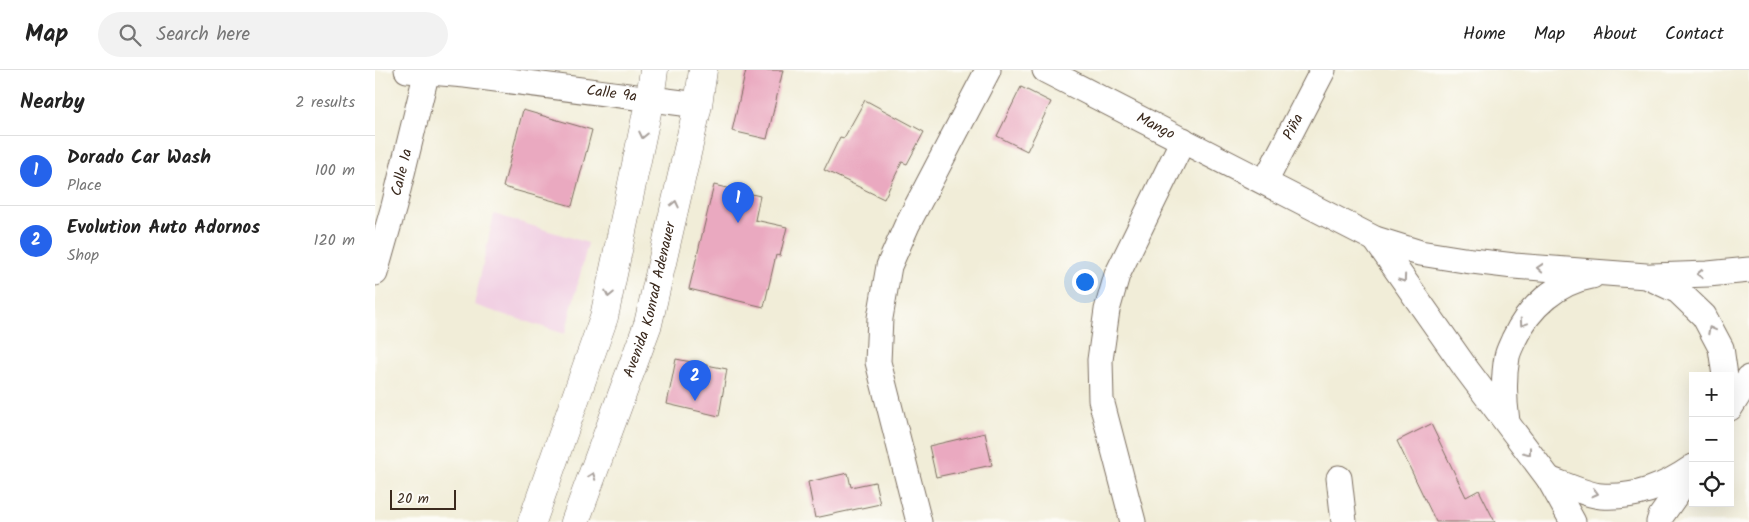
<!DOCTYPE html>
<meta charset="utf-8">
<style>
body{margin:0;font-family:Kalam,sans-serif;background:#f2f2f2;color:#222}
.controls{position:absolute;right:15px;bottom:15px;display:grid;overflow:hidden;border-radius:0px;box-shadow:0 5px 20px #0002}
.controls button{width:45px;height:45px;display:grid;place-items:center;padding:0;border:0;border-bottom:1px solid #e0e0e0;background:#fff;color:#222;font:25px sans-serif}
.scale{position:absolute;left:15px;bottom:12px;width:66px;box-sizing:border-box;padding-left:5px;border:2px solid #3b2a1e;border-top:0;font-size:14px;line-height:18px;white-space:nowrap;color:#3b2a1e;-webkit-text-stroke:4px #fdfcf7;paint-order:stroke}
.you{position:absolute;left:709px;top:211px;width:18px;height:18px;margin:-12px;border:4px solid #fff;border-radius:50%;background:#1a73e8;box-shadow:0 0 0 8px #1a73e833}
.badge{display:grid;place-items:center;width:32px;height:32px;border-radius:50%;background:#2563eb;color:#fff;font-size:16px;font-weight:700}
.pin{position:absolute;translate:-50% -41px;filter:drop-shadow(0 1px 2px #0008)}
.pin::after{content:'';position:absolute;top:26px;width:18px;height:15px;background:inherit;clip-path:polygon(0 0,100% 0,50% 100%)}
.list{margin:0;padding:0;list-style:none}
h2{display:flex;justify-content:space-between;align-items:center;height:65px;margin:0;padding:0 20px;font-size:21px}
h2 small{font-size:16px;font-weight:400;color:#767676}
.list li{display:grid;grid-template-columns:32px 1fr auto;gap:15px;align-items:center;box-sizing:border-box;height:70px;padding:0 20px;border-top:1px solid #e0e0e0}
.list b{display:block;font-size:19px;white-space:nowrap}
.list p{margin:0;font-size:16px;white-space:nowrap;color:#767676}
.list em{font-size:16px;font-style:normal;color:#767676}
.icon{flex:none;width:28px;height:28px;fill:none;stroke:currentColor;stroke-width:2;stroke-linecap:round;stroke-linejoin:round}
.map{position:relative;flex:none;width:1374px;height:452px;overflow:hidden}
header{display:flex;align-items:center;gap:30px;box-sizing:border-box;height:70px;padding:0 25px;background:#fff;border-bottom:1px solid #e0e0e0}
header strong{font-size:24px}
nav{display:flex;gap:28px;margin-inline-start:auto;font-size:18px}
.search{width:350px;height:45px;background:#f2f2f2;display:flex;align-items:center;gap:12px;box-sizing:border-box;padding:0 18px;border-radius:28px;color:#767676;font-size:19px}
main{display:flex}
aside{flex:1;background:#fff}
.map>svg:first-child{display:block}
</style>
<header>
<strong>Map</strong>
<div class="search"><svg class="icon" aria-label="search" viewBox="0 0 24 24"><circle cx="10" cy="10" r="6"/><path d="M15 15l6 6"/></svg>Search here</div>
<nav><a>Home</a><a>Map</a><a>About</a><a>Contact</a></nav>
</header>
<main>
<aside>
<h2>Nearby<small>2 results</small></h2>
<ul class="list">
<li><span class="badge">1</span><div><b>Dorado Car Wash</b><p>Place</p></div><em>100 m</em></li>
<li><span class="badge">2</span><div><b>Evolution Auto Adornos</b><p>Shop</p></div><em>120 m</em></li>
</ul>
</aside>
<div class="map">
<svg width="1374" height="452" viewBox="0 0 1374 452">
<rect width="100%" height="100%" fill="#fdfcf7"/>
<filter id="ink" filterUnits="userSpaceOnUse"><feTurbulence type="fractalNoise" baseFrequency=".02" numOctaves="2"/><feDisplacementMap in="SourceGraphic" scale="10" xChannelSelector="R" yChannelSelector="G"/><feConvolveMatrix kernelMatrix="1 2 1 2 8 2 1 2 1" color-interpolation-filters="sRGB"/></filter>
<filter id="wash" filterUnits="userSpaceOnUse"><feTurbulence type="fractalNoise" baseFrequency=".0096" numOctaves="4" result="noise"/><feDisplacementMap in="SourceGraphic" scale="20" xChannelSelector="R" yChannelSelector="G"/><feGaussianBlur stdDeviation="1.12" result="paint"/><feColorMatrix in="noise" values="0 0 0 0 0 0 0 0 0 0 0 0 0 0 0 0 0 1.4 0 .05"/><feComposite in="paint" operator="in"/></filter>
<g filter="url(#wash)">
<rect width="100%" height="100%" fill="#f1edd8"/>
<path fill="#f1d0e3" d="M119 144 213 173 190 264 99 235Z"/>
<g id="blocks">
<path fill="#eaa9c0" d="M371 0H408L392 69 357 61Z
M646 17 676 32 652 81 622 66Z
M490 30 549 62 532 94 527 92 509 129 449 100 465 67 469 68Z
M148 40 217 60 197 136 128 117Z
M339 115 385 126 380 150 412 157 405 186 401 185 389 237 314 219Z
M301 289 352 299 344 346 292 334Z
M1056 354 1091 427 1104 420 1120 452H1061L1022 371Z
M610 363 617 395 561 407 554 376Z
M473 403 476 417 500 412 505 434 440 448 433 412Z"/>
</g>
</g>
<g filter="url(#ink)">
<use href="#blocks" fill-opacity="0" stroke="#7b6e5f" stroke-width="1"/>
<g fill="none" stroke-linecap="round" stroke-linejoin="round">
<defs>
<g id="minor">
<path id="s1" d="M32 0 90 5 323 35"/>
<path id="s2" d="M670 0 1000 169 1045 183 1089 190 1139 196 1271 206 1303 221 1329 246 1346 278 1350 306"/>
<path id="s3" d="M890 112 948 0"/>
<path d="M1000 169 1092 300 1174 409 1198 452"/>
<path id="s4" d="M0 203 19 136 52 1"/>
<path d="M1277 206 1333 204 1374 200"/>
<path d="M1355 338 1374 308"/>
<path d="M1132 352C1129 330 1128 309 1132 287 1133 281 1137 274 1139 269 1154 237 1182 212 1217 206"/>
<path d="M964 408 969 452"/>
<path d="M1174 409C1188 414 1212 425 1226 426 1262 428 1289 417 1318 397"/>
<path d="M544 452 503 292 505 248 514 196 532 155 613 0"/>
<path d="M758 452 726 330 725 290 732 240 742 205 808 70"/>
<path d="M1284 452 1286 446 1317 402"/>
</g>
<g id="primary">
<path d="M157 452 229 247 275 28 279 0"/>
<path id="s5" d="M200 452 273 254 323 35 328 0"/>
</g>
</defs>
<use href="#minor" stroke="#7b6e5f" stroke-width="27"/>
<use href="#primary" stroke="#7b6e5f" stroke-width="29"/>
<use href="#minor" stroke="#fff" stroke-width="25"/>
<use href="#primary" stroke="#fff" stroke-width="28"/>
</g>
<defs><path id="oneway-chevron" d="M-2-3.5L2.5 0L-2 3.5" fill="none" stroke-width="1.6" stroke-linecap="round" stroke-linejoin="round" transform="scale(1.25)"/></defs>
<g stroke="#a79f9a">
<use href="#oneway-chevron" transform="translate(268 65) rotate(102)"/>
<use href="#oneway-chevron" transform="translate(300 134) rotate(-77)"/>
<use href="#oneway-chevron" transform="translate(1165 198) rotate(-176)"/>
<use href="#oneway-chevron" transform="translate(1325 204) rotate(178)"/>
<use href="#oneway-chevron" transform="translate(1028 209) rotate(55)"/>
<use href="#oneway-chevron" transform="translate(234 224) rotate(102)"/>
<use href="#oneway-chevron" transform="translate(1148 253) rotate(124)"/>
<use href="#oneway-chevron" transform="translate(1336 260) rotate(-118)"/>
<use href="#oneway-chevron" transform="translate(1153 382) rotate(53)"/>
<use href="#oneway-chevron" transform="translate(217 406) rotate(-70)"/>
<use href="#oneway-chevron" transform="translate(1220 423) rotate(14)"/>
</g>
</g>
<g text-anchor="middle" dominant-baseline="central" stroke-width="5" stroke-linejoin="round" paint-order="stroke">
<g font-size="15" fill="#3b2a1e" stroke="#fdfcf7">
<text stroke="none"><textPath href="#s1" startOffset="206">Calle 9a</textPath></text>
<text stroke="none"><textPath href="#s2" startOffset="124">Mango</textPath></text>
<text stroke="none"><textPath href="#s3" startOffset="62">Piña</textPath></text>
<text stroke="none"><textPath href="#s4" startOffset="104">Calle 1a</textPath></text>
<text stroke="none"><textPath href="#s5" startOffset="235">Avenida Konrad Adenauer</textPath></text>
</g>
</g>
</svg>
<div class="controls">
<button>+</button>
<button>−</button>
<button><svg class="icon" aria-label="locate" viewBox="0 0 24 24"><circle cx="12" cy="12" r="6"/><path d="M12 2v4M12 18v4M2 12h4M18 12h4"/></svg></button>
</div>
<div class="scale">20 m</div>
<div class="you"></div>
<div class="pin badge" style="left:363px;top:153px">1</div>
<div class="pin badge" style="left:320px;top:331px">2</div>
</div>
</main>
